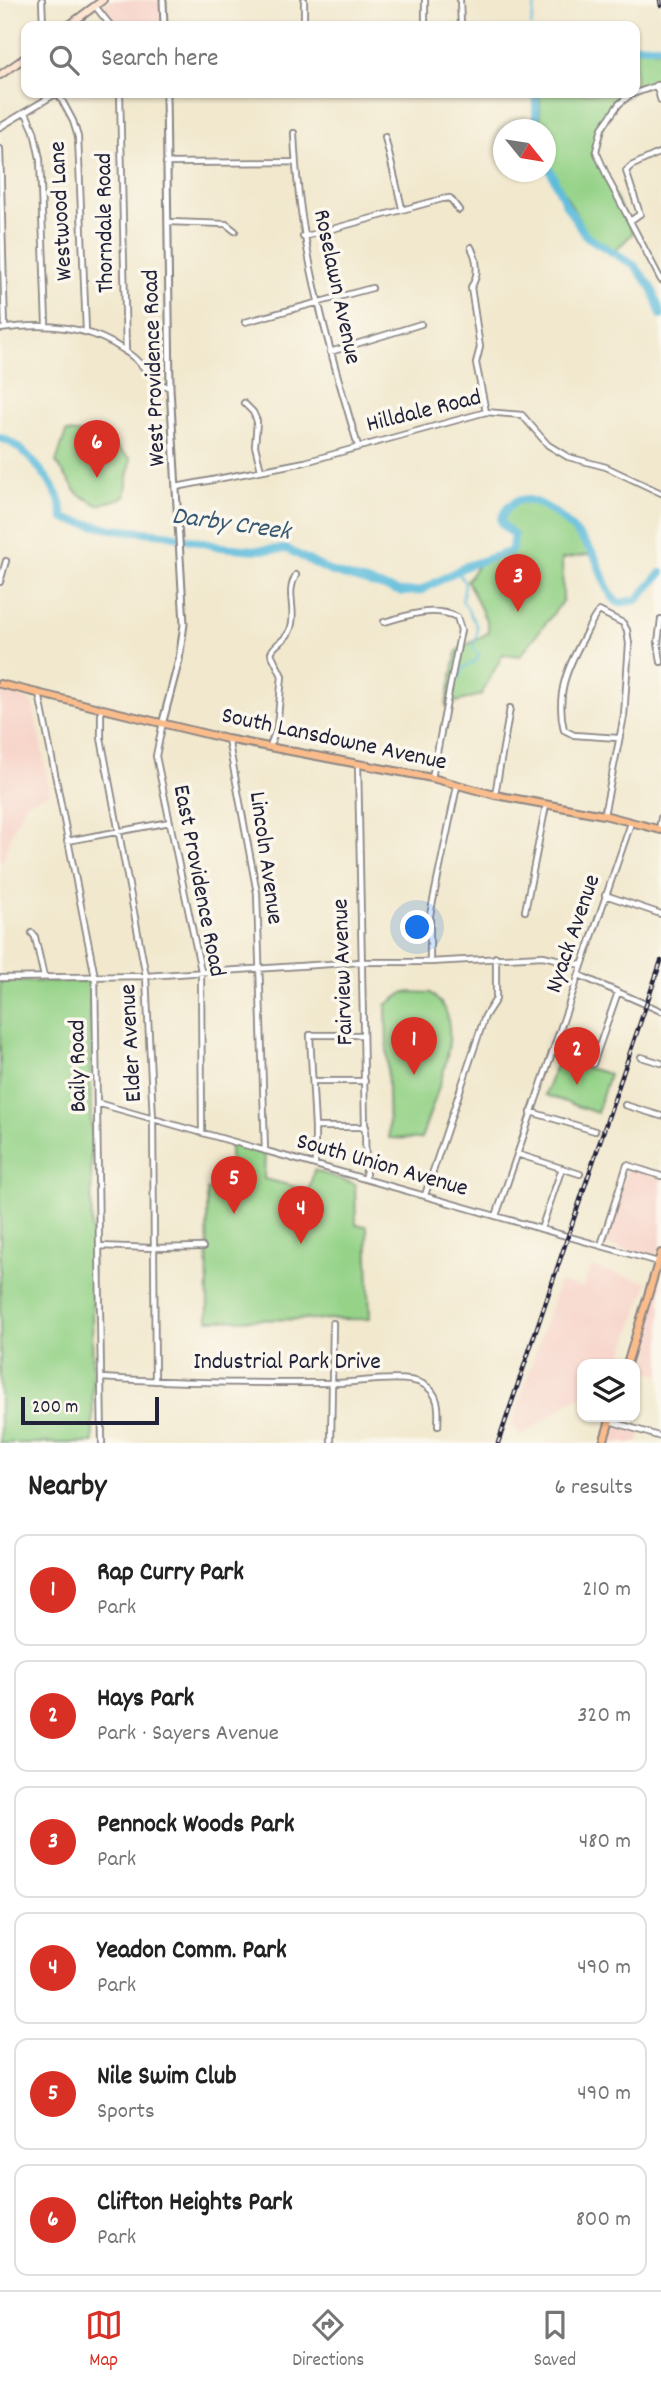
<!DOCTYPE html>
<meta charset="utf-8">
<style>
body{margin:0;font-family:Dekko,sans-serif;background:#f6f6f6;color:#222}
.controls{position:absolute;right:21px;bottom:21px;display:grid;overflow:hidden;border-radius:14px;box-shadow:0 2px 5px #0004}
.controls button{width:63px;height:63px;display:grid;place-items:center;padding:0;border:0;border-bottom:2px solid #e0e0e0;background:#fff;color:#222;font:35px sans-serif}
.compass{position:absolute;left:493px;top:119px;width:63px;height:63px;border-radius:50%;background:#fff;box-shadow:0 2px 5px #0004;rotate:120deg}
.scale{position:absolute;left:21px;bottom:18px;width:138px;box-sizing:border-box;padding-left:7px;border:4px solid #22223b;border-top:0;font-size:19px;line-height:24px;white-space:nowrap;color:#22223b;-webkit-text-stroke:5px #fbf7ec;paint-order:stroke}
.you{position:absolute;left:418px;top:928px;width:24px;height:24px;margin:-18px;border:5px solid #fff;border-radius:50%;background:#1a73e8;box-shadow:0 0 0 10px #1a73e833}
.badge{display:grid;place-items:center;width:46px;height:46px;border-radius:50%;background:#d93025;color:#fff;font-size:23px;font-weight:700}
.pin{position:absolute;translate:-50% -58px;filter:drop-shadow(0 2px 4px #0008)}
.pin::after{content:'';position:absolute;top:37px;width:24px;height:21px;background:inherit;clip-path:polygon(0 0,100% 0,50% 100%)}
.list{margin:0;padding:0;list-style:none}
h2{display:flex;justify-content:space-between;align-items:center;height:91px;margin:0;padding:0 28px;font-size:30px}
h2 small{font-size:23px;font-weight:400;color:#767676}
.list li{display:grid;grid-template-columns:46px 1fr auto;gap:21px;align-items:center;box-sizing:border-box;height:112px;margin:0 14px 14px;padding:0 14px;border:2px solid #e0e0e0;border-radius:14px}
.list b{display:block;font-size:26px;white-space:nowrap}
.list p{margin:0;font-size:23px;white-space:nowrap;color:#767676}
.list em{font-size:23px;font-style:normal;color:#767676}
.icon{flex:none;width:38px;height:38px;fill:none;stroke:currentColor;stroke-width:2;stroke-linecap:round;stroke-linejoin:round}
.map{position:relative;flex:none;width:661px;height:1443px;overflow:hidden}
.search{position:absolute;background:#fff;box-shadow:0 2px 5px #0004;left:21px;right:21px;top:21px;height:77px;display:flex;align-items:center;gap:18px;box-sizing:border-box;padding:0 24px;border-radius:14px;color:#767676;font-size:26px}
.sheet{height:847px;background:#fff}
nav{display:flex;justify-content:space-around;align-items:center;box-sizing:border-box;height:98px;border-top:2px solid #e0e0e0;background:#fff;font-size:19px;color:#767676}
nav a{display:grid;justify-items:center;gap:4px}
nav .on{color:#d93025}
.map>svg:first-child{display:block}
</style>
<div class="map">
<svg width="661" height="1443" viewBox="0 0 661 1443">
<rect width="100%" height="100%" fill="#fbf7ec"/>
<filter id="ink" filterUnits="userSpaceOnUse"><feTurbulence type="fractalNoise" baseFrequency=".0143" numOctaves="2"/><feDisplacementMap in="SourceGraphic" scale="14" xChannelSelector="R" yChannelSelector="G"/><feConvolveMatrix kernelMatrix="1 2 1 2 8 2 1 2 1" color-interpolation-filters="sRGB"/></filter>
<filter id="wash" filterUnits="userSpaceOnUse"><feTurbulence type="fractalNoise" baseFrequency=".00686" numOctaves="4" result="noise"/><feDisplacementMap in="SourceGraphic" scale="28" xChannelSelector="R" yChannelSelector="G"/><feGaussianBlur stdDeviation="1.57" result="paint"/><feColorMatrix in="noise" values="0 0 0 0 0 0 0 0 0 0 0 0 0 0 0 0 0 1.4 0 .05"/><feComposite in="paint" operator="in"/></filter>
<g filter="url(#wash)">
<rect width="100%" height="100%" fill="#f1e8cd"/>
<path fill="#f7d1c7" d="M109 0H160L161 26H116L102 6Z
M0 690 27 699 33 705 50 793 26 803 11 834 0 869Z
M628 1168 661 1178V1244L655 1258 604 1244Z
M591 1267 648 1282 619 1364H582V1397L572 1400 520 1437 512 1424 559 1282 583 1288Z
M661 1275V1375L635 1367Z
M614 1424 641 1433 638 1443H609Z"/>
<path fill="#96d389" stroke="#5c7a62" stroke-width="2" d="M635 49 661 50V81L635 89Z
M540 93H628C605 108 600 130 595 156L633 233 615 251 587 234 555 176 546 151V130L540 129Z
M66 432 101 435 131 459 125 497 98 505 78 494 56 462Z
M522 499C553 502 575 531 593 554L562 559 563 601 520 656 503 654 481 695 446 705 457 651 489 632 487 622 467 580 481 561 506 553 512 549 513 535 503 525 501 520 509 505Z
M90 981 93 1443H0V982Z
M405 992 431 993C435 998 443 1004 445 1009 460 1045 432 1104 421 1139L389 1138 386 1005Z
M558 1060 609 1074 597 1113 545 1095Z
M230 1144 265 1153 264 1179 309 1190 314 1170 355 1184 356 1225 367 1226 370 1319 208 1320 207 1190 230 1186Z"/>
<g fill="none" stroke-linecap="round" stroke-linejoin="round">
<path stroke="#5dbcdc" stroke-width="2" d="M531 26 536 0
M456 570 465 583 462 601C468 606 467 610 471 616 481 631 477 632 473 647L479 654 476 661 463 668 460 679"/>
<path stroke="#5dbcdc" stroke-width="8" d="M635 46H661
M536 93V130
M546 161 566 205 586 236 635 266 652 288 661 315
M0 438C21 443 49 477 58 497 61 504 62 512 64 519L112 529 166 534 221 547 256 550 287 549 329 571 401 592 420 591 466 566 509 552 512 549 514 535 503 525 501 520C520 468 578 530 594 555 601 568 607 596 619 603L637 600 661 573"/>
</g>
</g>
<g filter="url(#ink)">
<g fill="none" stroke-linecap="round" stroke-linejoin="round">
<defs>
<path id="minor" d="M42 0 43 26
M304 0V26
M425 0V26
M460 0 461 26
M95 6 111 26
M661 84 630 95 619 104 602 128 596 151 610 183 661 280
M656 85 661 101
M58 93 73 121 78 137 86 331
M120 93 126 352
M26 113 34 131 40 159 46 324
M0 127 57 93
M294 133C298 241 327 343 358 446
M385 137 402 208
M0 149 5 328
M166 163 295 162
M630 221 640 214 626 171 631 166 661 152
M169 222 226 224 235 231
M303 237 442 199 450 198 459 210
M471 247C477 259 480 275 471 287L480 347 476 363 486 412
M245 322 372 288
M0 329C47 322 95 325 133 357 146 368 153 382 170 388
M330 352 421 324
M244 403 253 412 257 421 255 446 261 470
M176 487 305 462 486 412 522 415 548 445 568 457 606 467 661 493
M0 582 6 561
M661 619 658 643 661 662
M384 622C409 615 432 606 457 617L461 630 432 778
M39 693 95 977 102 1443
M101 708V738L146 976 153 1119 155 1381
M163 722 156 756 201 971 202 1132
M228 739 257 893 265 1151
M270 746 277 727 282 676 271 653C275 641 289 642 292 623 295 605 286 592 296 575
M358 764 366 1179
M495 795 510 708
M604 815 624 716 629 644 627 630 623 623 599 611C593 618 589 627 585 635 568 666 555 693 564 730L574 735 618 738
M659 830 661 818
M67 841 170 822
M605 895 661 914
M525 911 546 805
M32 933 35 937 44 977
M430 962V915L457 786
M579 975 661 1011
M0 978 146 976 361 962H430L543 956 582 965
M553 1051 593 1064 618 992
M641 1057 661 1063
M313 1081H365
M97 1103 658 1262
M625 1105 661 1116
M531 1112 595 1131
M315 1127H366
M517 1154 580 1174
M315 1164V1127L310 1035H363
M425 1195 485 1016 496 999V957
M496 1216 631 823
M541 1229 562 1168
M601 1245 627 1165 661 1176
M99 1246 153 1248 203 1247
M101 1378C178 1383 256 1383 332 1383 355 1383 405 1374 423 1384 440 1393 439 1410 438 1426
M610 1421 661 1437
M331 1443 333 1323"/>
<path id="tertiary" d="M163 0 164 26
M163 721 179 660 184 624 170 388 166 93"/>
<path id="secondary" d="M68 26 103 0
M0 75 26 57"/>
<path id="primary" d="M0 684 227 739 432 778 495 795 604 815 661 830
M627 1364 661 1253
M603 1443 611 1417"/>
</defs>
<use href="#minor" stroke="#8a8584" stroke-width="8"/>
<use href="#tertiary" stroke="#8a8584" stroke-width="9"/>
<use href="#secondary" stroke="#8a8584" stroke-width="10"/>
<use href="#primary" stroke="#8a8584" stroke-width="10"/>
<use href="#minor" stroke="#fff" stroke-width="4.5"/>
<use href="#tertiary" stroke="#fff" stroke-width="5"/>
<use href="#secondary" stroke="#fde4d1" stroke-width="6"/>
<use href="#primary" stroke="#fabc8b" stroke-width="6"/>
<defs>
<path id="rail" d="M660 0 661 6
M498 1443 661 961"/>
</defs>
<use href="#rail" stroke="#22223b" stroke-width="4.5"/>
<use href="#rail" stroke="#fbf7ec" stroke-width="2" stroke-dasharray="5" stroke-linecap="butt"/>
</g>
</g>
<g text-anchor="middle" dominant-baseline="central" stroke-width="7" stroke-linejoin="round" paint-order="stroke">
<g font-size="24" fill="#22223b" stroke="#fbf7ec">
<text transform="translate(62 211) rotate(-93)">Westwood Lane</text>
<text transform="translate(106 223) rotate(-91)">Thorndale Road</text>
<text transform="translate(336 287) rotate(78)">Roselawn Avenue</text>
<text transform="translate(155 368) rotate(-92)">West Providence Road</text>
<text transform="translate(424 412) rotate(-14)">Hilldale Road</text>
<text transform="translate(334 740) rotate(12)">South Lansdowne Avenue</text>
<text transform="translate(265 858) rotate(82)">Lincoln Avenue</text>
<text transform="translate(198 881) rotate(79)">East Providence Road</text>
<text transform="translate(574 934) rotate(-71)">Nyack Avenue</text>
<text transform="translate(344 972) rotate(-92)">Fairview Avenue</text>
<text transform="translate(132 1043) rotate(-93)">Elder Avenue</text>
<text transform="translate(79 1066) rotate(-91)">Baily Road</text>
<text transform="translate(382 1166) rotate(16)">South Union Avenue</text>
<text x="287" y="1363">Industrial Park Drive</text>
</g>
<g font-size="26" font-style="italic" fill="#375873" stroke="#fbf7ec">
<text transform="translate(231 525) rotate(8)">Darby Creek</text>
</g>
</g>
</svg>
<div class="controls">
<button><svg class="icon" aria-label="layers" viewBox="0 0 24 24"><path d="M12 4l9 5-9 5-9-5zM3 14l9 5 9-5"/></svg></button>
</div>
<svg class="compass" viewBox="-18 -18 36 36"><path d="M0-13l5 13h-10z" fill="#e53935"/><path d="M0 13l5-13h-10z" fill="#767676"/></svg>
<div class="scale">200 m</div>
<div class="you"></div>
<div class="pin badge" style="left:414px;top:1075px">1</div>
<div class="pin badge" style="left:577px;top:1085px">2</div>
<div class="pin badge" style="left:518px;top:612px">3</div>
<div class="pin badge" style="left:301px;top:1244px">4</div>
<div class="pin badge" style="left:234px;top:1214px">5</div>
<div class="pin badge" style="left:97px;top:478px">6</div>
<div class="search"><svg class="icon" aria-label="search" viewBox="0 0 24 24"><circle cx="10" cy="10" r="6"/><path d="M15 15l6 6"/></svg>Search here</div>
</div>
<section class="sheet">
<h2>Nearby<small>6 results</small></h2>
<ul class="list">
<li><span class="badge">1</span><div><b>Rap Curry Park</b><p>Park</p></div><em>210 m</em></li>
<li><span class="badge">2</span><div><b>Hays Park</b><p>Park · Sayers Avenue</p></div><em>320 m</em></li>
<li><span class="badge">3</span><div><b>Pennock Woods Park</b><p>Park</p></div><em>480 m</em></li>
<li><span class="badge">4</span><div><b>Yeadon Comm. Park</b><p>Park</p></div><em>490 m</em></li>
<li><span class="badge">5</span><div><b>Nile Swim Club</b><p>Sports</p></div><em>490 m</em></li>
<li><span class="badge">6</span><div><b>Clifton Heights Park</b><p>Park</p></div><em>800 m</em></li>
</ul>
</section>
<nav>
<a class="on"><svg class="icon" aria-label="map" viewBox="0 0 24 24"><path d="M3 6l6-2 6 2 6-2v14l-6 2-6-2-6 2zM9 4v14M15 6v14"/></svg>Map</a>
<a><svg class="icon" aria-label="directions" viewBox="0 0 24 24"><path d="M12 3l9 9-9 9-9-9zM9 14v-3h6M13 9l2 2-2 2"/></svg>Directions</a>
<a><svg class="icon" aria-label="saved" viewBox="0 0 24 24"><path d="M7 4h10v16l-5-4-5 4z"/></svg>Saved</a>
</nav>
